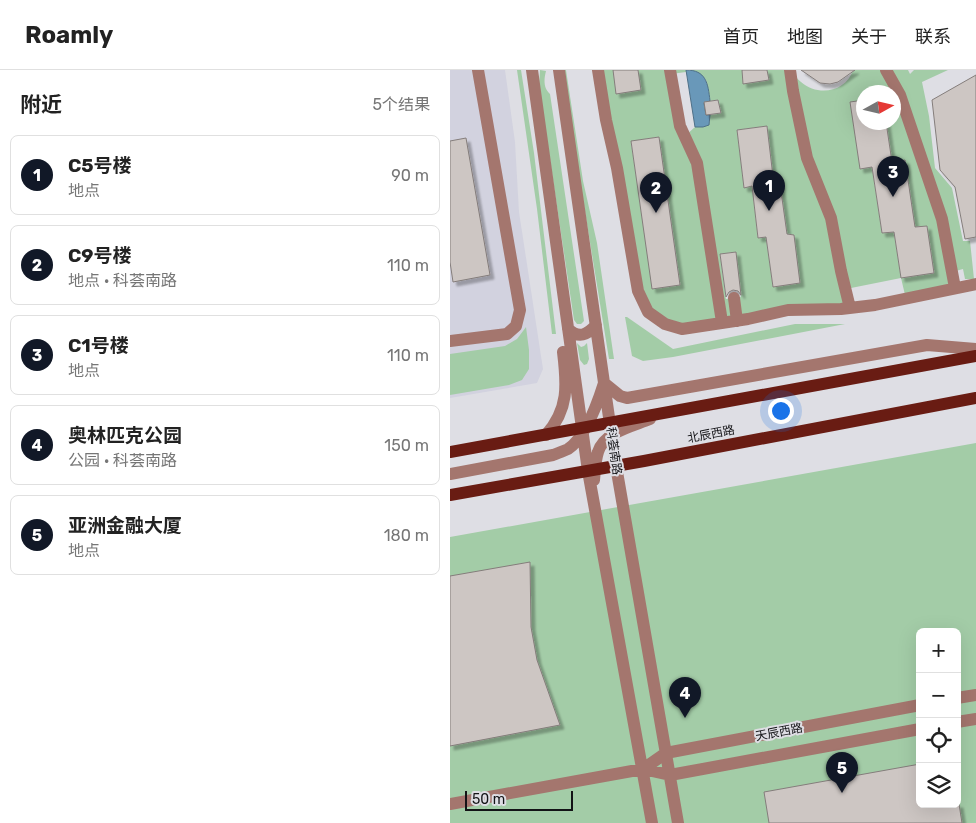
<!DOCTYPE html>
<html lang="zh">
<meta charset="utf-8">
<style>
body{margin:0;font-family:Rubik,"Noto Sans SC",sans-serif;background:#f2f2f2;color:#222}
.controls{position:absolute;right:15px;bottom:15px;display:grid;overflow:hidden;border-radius:8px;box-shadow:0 5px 20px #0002}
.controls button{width:45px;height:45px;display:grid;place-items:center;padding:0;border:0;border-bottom:1px solid #e0e0e0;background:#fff;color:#222;font:25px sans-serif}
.compass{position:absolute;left:406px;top:15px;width:45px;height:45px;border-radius:50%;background:#fff;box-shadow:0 5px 20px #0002;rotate:82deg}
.scale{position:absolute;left:15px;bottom:12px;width:108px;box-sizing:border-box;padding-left:5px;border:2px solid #131316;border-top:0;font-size:14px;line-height:18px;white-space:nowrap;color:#131316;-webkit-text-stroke:4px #dedee4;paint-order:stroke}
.you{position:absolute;left:330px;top:340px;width:18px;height:18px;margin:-12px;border:4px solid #fff;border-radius:50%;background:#1a73e8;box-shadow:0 0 0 8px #1a73e833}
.badge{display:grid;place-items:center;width:32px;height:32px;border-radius:50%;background:#111827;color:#fff;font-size:16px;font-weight:700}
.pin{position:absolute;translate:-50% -41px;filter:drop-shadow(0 1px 2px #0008)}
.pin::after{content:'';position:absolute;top:26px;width:18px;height:15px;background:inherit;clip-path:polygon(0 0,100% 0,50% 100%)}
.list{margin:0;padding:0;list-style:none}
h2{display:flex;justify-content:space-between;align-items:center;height:65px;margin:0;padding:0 20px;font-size:21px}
h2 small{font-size:16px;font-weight:400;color:#767676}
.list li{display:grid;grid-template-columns:32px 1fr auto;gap:15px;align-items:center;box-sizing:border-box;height:80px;margin:0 10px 10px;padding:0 10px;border:1px solid #e0e0e0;border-radius:8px}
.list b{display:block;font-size:19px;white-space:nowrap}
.list p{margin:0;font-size:16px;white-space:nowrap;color:#767676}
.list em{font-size:16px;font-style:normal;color:#767676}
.icon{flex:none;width:28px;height:28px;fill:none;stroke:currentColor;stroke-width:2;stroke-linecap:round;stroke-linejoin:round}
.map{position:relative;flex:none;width:526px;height:753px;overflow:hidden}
header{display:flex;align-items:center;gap:30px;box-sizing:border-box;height:70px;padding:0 25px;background:#fff;border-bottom:1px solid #e0e0e0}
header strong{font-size:24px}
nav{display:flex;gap:28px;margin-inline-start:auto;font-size:18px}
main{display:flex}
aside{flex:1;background:#fff}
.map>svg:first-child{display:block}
</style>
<header>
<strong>Roamly</strong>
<nav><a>首页</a><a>地图</a><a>关于</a><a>联系</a></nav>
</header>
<main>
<aside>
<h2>附近<small>5个结果</small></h2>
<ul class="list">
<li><span class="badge">1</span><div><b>C5号楼</b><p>地点</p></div><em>90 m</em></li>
<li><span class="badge">2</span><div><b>C9号楼</b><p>地点 · 科荟南路</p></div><em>110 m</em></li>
<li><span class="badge">3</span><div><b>C1号楼</b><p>地点</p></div><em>110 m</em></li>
<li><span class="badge">4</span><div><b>奥林匹克公园</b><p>公园 · 科荟南路</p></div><em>150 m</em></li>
<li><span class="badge">5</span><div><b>亚洲金融大厦</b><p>地点</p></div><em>180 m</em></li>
</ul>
</aside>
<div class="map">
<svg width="526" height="753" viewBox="0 0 526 753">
<defs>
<filter id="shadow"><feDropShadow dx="4" dy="4" stdDeviation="1" flood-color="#0004"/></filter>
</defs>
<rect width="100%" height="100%" fill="#dedee4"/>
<path fill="#d2d2df" d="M0 0H55L65 72 69 142 93 299 87 313 0 328Z"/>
<path fill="#a3cca7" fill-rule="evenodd" d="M67 0H71L84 83 106 264H102L87 139Z
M90 0 96 1C94 9 93 18 100 24L134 251 131 254H127L124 250 89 16Z
M112 0H116L133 111 147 173 164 289H159Z
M148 0H236V2L221 4 235 66 245 57H253L260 52V45L271 43 268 30 260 31 256 10 241 3V0H292L294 13 318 10 317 0H340C344 4 347 9 351 12 368 27 396 22 403 0H458L460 4 464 0H498L472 12 479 46 485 98 502 118 513 171H520L524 209H515L513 199 502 202 505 218 456 229 451 208 396 219 400 238 232 259 198 242ZM413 22H443V52L436 53 442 92 465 157 477 156 484 203 451 208 444 162 432 163 422 97 410 99ZM317 56 324 115H330L337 164 350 213 323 217 316 167 308 168 302 116 294 117 287 60ZM209 67 230 214 203 219 181 72ZM285 182 291 227 276 229 270 184Z
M175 247H177L223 279 345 254H395L223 287 193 291 182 286Z
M76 257 79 280V299L72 310 59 315 0 325V284L55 276 67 269Z
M127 273 131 277 134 276 137 273 139 289 137 294 134 295 130 290Z
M526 373V753H0V467ZM470 562H507V734H470Z"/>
<path fill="#6998b9" stroke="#4f7088" d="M236 0C256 0 258 13 260 31L254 33 256 45H260L259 55 253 57H245Z"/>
<path fill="#cdc6c3" stroke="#847d7b" filter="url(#shadow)" d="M163 0H188L191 20 166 24Z
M292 0H317L319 10 293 14Z
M351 0H405L388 12 380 14 370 13Z
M526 5V167L515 169 505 117 490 100 482 30Z
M268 30 271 43 256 45 254 32Z
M414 30V52H436L442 92 455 90 465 157 477 156 484 203 451 208 444 162 432 163 422 97 410 99 400 32Z
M317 56 324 115 330 114 337 164 344 165 350 213 323 217 316 167 308 168 302 116 294 118 287 60Z
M209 67 230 215 202 219 181 71Z
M16 68 40 205 3 212 0 192V71Z
M286 182 291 225 288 221 283 220 279 222 276 227 270 184Z
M80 492 81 557 87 590 110 655 0 676V506Z
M470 694V734H509L512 753H319L314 722Z"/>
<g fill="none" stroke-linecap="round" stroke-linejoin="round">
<path stroke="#a4766e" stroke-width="12" d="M82 0 138 401 202 753
M109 0 166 396 228 753
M148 0 156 50 167 98 188 221 198 242 215 254 232 259 298 249 338 240 391 239 425 235 526 214
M220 0 230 56 247 93 272 252
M340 0 343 21 357 88 381 148 391 201 400 238
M436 0 450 25 492 149 505 218
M284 228 287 251
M118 259C129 269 137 265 146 255
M0 271 57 264 66 256 70 240 28 0
M96 365C119 339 117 315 113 282
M0 404 103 385C108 383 114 381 118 379 135 368 148 332 154 313L170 326 177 328 477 275 526 279
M144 410C145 401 145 391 148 382 154 362 183 356 200 349
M507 628 526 625
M507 652 526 649
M193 699 216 683 470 635
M0 734 193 699 220 705 470 659"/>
<path stroke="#691c13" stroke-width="12" d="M0 382 526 286
M0 425 194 391 526 328"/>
</g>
<g text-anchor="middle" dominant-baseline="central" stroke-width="4" stroke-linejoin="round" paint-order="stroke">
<g font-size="12" fill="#131316" stroke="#dedee4">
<text transform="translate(261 364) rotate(-11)">北辰西路</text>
<text transform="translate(164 381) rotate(82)">科荟南路</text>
<text transform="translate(329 662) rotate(-11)">天辰西路</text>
</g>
</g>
</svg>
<div class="controls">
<button>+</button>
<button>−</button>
<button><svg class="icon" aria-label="locate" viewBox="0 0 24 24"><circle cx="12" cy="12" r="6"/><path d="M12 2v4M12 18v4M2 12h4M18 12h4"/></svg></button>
<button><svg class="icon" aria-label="layers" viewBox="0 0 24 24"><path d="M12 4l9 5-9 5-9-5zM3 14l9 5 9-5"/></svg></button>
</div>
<svg class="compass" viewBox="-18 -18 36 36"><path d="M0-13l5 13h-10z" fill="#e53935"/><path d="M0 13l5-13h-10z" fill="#767676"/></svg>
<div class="scale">50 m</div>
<div class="you"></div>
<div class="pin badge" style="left:319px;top:141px">1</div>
<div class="pin badge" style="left:206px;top:143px">2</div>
<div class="pin badge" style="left:443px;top:127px">3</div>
<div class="pin badge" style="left:235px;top:648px">4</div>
<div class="pin badge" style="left:392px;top:723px">5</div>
</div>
</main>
